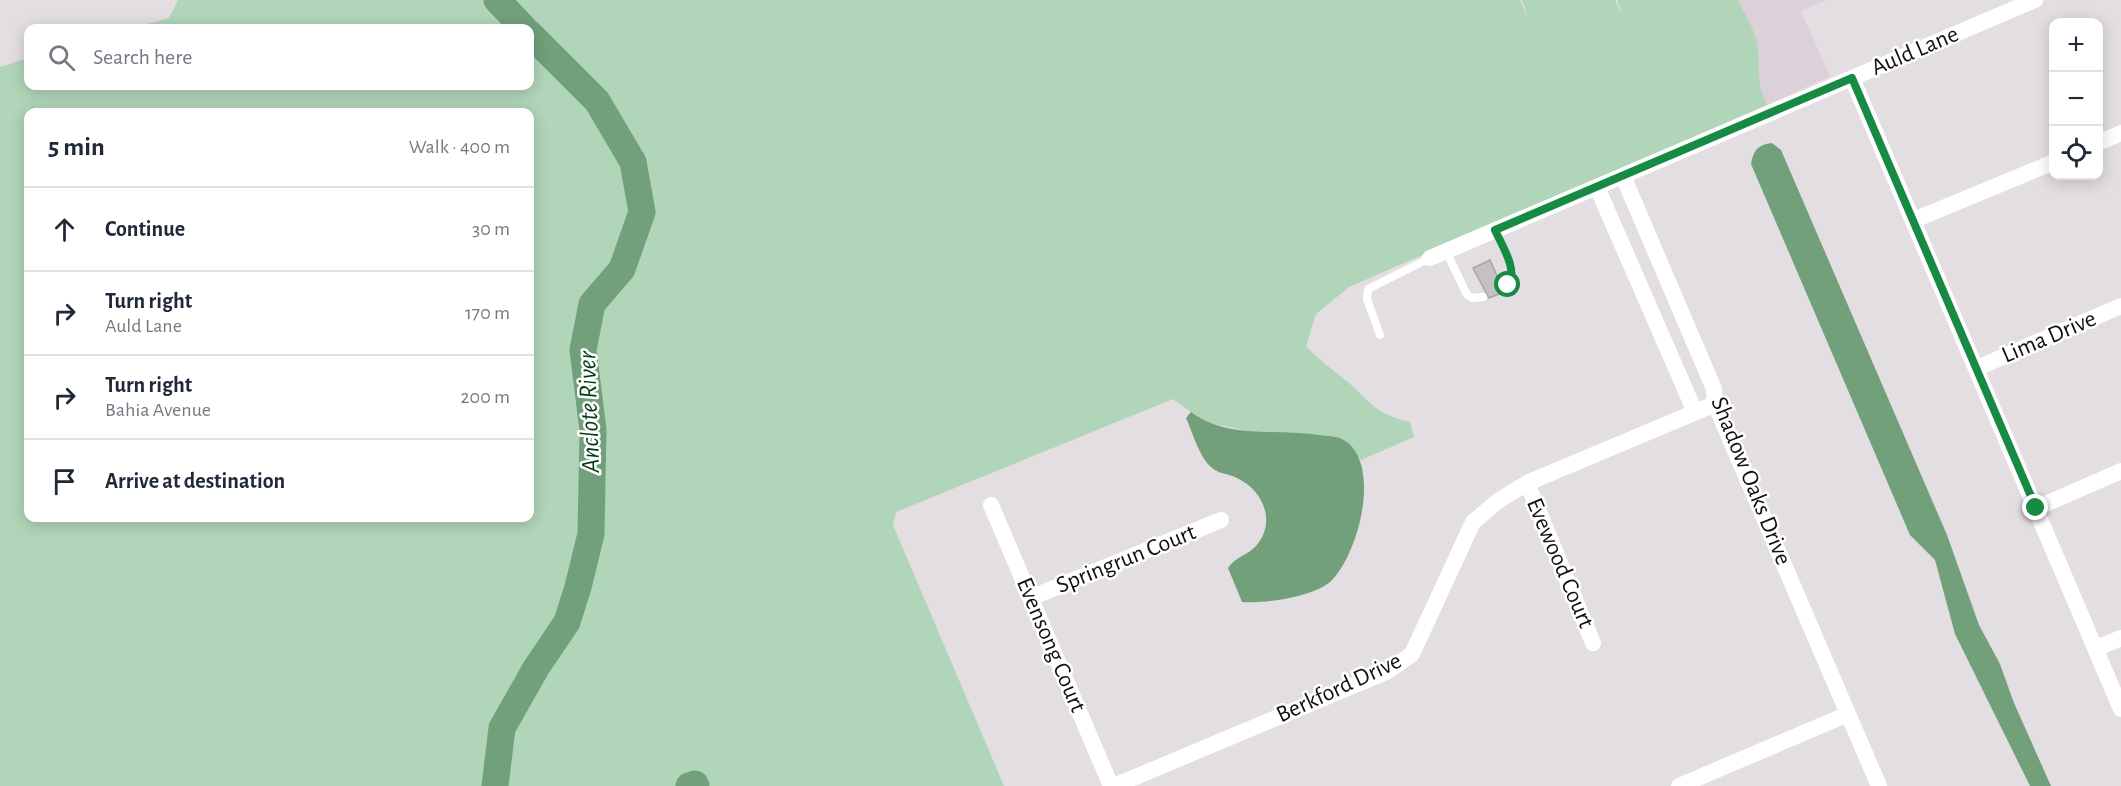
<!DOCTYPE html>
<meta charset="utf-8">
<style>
body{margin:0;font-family:"Alegreya Sans",sans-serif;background:#f2f2f3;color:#1f2937}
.controls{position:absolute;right:18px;top:18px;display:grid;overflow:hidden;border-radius:12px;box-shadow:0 3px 15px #0003}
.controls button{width:54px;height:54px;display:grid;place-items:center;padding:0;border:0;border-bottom:2px solid #e0e1e3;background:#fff;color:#1f2937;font:30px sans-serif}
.stop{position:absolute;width:18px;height:18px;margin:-14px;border:4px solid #178b44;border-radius:50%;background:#fff}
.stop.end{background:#178b44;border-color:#fff;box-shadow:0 2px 6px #0008}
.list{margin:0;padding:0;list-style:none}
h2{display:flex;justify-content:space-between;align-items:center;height:78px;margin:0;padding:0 24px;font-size:26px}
h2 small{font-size:20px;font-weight:400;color:#747a83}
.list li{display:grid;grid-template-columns:39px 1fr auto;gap:18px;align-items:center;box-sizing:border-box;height:84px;padding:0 24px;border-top:2px solid #e0e1e3}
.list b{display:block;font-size:22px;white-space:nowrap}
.list p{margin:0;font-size:20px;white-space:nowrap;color:#747a83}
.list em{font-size:20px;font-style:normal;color:#747a83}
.icon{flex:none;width:33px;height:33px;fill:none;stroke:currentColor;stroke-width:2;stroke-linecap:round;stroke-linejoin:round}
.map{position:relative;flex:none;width:2121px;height:786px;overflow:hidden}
.search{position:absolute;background:#fff;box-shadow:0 3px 15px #0003;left:24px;top:24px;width:510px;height:66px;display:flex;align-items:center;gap:15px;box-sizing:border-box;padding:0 21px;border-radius:12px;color:#747a83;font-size:22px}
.panel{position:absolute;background:#fff;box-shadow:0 3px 15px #0003;left:24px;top:108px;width:510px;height:414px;border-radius:12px}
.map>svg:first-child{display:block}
</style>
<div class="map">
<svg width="2121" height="786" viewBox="0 0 2121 786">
<rect width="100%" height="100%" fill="#e3dee2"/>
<path fill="#dcd1d9" d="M1738 0H1827L1801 11 1830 76 1767 105 1758 85 1754 32Z"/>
<path fill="#b1d5b8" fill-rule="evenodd" d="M178 0H1520L1530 23 1522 0H1615L1623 16 1617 0H1738C1746 16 1756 31 1758 49 1760 74 1756 81 1767 105L1349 287 1316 314 1306 346C1319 361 1334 370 1349 383 1374 405 1374 413 1410 422L1414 437 1361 460 1342 439 1303 433 1262 434 1205 422 1173 399 896 512 893 525 1004 786H0V67L28 58V86H530V28H132L169 18ZM28 112H530V518H28Z"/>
<path fill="#71a07b" d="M1772 143 1781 150 1947 535 1979 625 2000 664 2014 703 2051 786H2030L1955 634 1935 560 1910 535 1751 164C1753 151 1758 144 1772 143Z
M1191 412C1229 440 1276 428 1319 435 1325 436 1336 436 1342 439 1384 461 1358 557 1330 582 1313 597 1263 604 1242 602L1228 568C1235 557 1248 555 1256 546 1277 522 1263 490 1237 478 1230 474 1221 474 1215 470 1200 461 1193 433 1186 418Z"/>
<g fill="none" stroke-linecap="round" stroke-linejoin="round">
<path stroke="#71a07b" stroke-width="27" d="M497 0 524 28
M495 786 502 728 536 668 567 622 578 587 591 534 593 430 583 350 592 304 622 269 642 212 633 162 597 101 530 34
M689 786 695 784 696 786"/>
</g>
<path fill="#c5c0c4" stroke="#a8a3a7" stroke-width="1.5" d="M1490 260 1504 292 1489 298 1473 268Z"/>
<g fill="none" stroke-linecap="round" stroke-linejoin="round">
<path stroke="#fff" stroke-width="8" d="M1495 230C1501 245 1519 271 1508 285
M1446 251 1467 295 1472 298 1483 297
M1380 335 1367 299 1368 289 1430 258"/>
<path stroke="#fff" stroke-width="16" d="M1852 78 2121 709
M2098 143 2121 133
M1623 176 1714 389 1715 404 1879 786
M1597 187 1695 412
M1914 220 2054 162
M1430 258 2035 0
M1977 368 2121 306
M1527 483 1593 643
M991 505 1111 786
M2036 508 2121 471
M1030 598 1221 520
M2097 648 2121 638
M1114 786 1388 671 1412 654 1473 522 1498 501 1527 483 1715 404
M1679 786 1848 714"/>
</g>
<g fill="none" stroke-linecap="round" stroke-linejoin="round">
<path stroke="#178b44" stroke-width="8" d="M1508 285C1519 271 1501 244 1495 230L1852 78 2036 508"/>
</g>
<g text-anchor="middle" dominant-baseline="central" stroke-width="5" stroke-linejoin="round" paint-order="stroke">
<g font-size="24" fill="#111011" stroke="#fff">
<text transform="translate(1915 51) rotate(-23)">Auld Lane</text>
<text transform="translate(2049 337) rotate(-23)">Lima Drive</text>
<text transform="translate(1751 481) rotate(68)">Shadow Oaks Drive</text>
<text transform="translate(1126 559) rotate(-22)">Springrun Court</text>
<text transform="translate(1560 563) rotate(67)">Evewood Court</text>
<text transform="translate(1051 645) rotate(67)">Evensong Court</text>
<text transform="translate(1339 688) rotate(-25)">Berkford Drive</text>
</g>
<g font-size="26" font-style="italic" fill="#003a16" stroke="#fff">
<text transform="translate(589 412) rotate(-92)">Anclote River</text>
</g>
</g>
</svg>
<div class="controls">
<button>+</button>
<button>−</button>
<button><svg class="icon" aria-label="locate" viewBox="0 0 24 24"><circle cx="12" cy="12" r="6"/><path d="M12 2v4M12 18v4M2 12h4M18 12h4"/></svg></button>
</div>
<div class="stop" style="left:1508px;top:285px"></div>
<div class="stop end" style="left:2036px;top:508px"></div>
<div class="search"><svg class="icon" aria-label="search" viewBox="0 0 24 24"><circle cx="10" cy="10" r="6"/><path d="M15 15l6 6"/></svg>Search here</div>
<section class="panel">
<h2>5 min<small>Walk · 400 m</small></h2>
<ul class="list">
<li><svg class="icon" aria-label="ahead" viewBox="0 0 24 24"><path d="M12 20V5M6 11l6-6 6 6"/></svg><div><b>Continue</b></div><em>30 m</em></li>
<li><svg class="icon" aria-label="right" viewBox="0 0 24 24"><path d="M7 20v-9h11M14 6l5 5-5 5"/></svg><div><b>Turn right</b><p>Auld Lane</p></div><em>170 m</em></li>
<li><svg class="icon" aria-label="right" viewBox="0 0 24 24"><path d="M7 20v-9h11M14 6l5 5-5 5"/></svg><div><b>Turn right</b><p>Bahia Avenue</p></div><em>200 m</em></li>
<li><svg class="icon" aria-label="arrive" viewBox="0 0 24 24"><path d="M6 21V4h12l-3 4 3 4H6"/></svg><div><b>Arrive at destination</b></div></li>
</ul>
</section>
</div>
